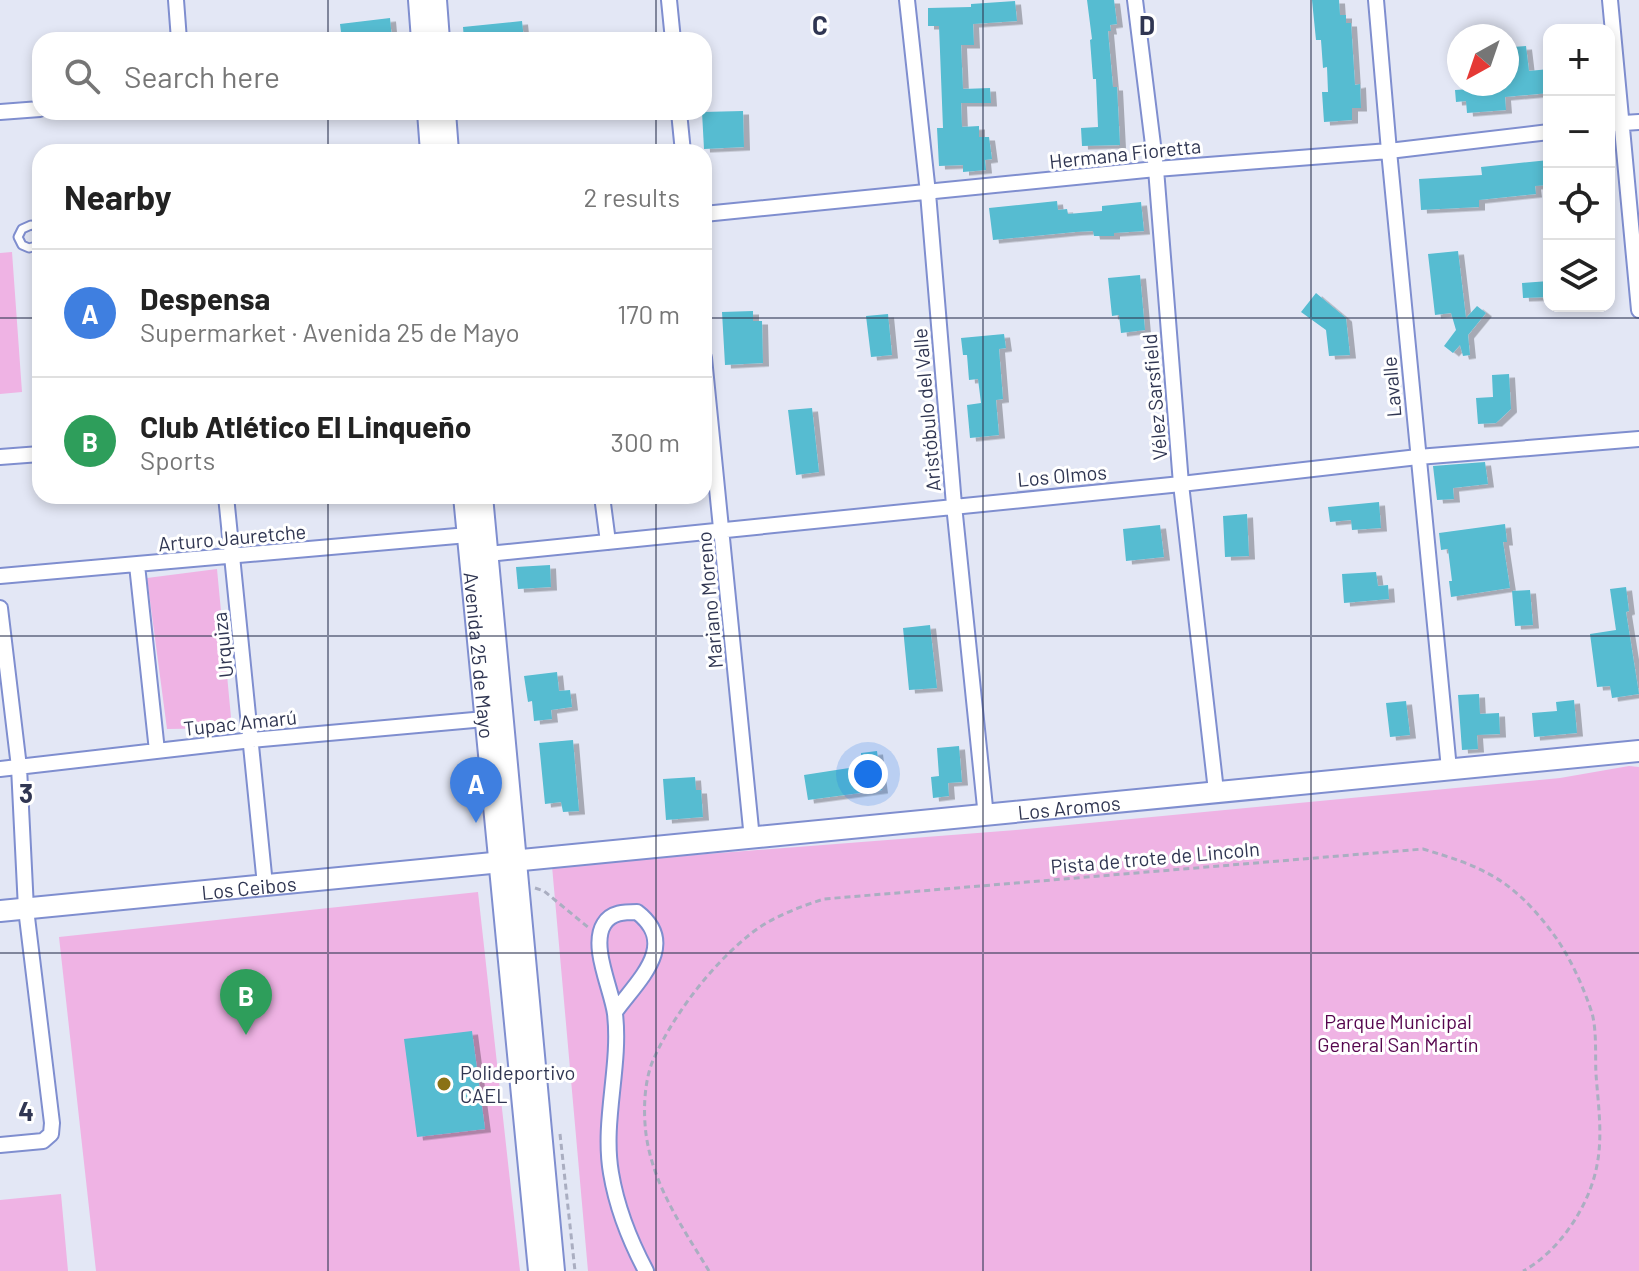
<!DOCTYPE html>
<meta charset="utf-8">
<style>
body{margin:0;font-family:Barlow,sans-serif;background:#f6f6f6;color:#222}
.controls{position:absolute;right:24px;top:24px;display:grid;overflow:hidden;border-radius:16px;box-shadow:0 4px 12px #0003}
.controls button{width:72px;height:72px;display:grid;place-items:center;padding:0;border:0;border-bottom:2px solid #e0e0e0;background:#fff;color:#222;font:40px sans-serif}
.compass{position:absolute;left:1447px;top:24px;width:72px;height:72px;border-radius:50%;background:#fff;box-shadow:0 4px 12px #0003;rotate:220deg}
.you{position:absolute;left:868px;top:774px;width:28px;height:28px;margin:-20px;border:6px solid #fff;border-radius:50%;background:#1a73e8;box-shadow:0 0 0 12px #1a73e833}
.badge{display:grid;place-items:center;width:52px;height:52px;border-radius:50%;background:#d93025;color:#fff;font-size:26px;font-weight:700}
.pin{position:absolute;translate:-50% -66px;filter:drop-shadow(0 2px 4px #0008)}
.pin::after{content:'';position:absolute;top:42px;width:28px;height:24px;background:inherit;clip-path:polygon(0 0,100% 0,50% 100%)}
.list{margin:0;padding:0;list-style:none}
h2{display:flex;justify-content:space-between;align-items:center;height:104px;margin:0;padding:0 32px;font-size:34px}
h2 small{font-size:26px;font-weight:400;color:#767676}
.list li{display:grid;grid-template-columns:52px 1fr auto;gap:24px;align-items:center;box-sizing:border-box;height:128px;padding:0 32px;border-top:2px solid #e0e0e0}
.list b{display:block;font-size:30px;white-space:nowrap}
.list p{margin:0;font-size:26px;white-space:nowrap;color:#767676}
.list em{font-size:26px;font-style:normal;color:#767676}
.icon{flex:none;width:44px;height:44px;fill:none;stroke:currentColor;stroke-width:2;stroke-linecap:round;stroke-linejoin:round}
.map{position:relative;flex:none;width:1639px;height:1271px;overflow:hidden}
.search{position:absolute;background:#fff;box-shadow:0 4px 12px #0003;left:32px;top:32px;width:680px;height:88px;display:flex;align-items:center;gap:20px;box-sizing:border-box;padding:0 28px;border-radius:24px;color:#767676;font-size:30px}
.panel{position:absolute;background:#fff;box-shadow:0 4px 12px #0003;left:32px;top:144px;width:680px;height:360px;border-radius:24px}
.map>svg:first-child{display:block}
</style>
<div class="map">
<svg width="1639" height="1271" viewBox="0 0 1639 1271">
<defs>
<filter id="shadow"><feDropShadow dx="6" dy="3.5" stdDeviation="0" flood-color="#0004"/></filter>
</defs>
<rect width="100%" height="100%" fill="#e3e7f5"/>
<path fill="#efb3e4" d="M12 252 22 392 0 394V253Z
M217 569 232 728 167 729 147 578Z
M1629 766 1639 767V1271H588L552 866 1016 830 1560 778Z
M478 892 520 1271H96L59 937Z
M61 1194 68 1271H0V1200Z"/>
<path fill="#56bcd1" filter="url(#shadow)" d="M1087 0H1114L1117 24 1110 25 1111 31H1108L1113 87H1117L1120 145 1082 146 1081 128 1098 127 1096 79H1093L1090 40 1092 39Z
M1312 0H1339L1340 15H1346V23H1351L1355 85 1360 84 1361 108H1352V120L1324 122 1322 92H1328L1327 67 1323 68 1321 40H1316Z
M1015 1 1017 21 973 24 974 45H961L963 89 990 88 991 103H961L962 127 979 126V137H989L992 159 985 160 986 170 963 172V165L939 166 937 128H943L939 26H928V8L971 7V4Z
M390 18 392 40H342L340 24Z
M522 21 524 40H464L463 27Z
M1526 46 1529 71 1549 69V93L1505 97 1506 110 1467 113 1466 101 1456 102 1455 90 1486 88V84H1509L1507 59 1514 58 1513 47Z
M743 111 744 147 704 149 702 112Z
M1549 160V185L1535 186 1536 194 1479 200V207L1421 210 1419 179 1482 175 1481 167Z
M1057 201 1058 210 1067 209 1068 214 1102 211V206L1141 202 1144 231 1114 233V236H1094L1093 231 1075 232 993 240 989 208Z
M1458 251 1466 318 1477 306 1486 313 1468 335 1470 355 1463 356 1460 345 1453 353 1444 346 1456 330 1451 313 1435 315 1428 254Z
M1140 275 1145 330 1121 333 1119 315 1112 316 1108 278Z
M1549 281V297L1523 298 1522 283Z
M1316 293 1346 318 1350 355 1329 356 1326 330 1301 312Z
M753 311V321H762L763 363 725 365 722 312Z
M888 314 892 355 871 357 866 316Z
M1004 334 1006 348 999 349 1003 399 996 400 999 435 970 438 967 405 981 403 978 379 969 380 967 355H963L961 338Z
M1509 374 1511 409 1496 423 1478 424 1476 398 1493 397 1492 375Z
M812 408 819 472 796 475 788 410Z
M1485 462 1488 484 1453 488 1454 499 1437 500 1433 466Z
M1379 502 1381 528 1352 530 1351 520 1330 522 1328 507Z
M1247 514 1249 556 1225 557 1223 516Z
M1505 524 1507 542H1503L1510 588 1451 597 1449 581H1452L1448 549 1441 550 1439 533Z
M1160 525 1164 557 1126 561 1123 529Z
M550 565 551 587 518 589 516 567Z
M1376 572 1378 586 1388 585 1389 599 1344 603 1342 574Z
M1626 587 1629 611 1626 612 1639 694 1612 698 1610 686 1597 687 1590 634 1616 630 1610 589Z
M1530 590 1533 625 1515 626 1512 591Z
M930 625 937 688 909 690 903 628Z
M557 672 559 691 570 690 572 707 551 710 552 719 534 721 532 701 528 702 524 676Z
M1479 694 1480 714 1499 713 1500 734 1477 735 1478 749 1462 750 1458 695Z
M1574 700 1577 733 1534 737 1532 713 1557 711 1556 702Z
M1406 701 1410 735 1390 737 1386 703Z
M573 740 579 811 563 812 561 802 545 804 539 743Z
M959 746 962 782 948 783 949 796 933 798 931 777 939 776 937 748Z
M877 751 882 790 808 800 804 775 862 766 861 753Z
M695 777 696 790H701L703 817 666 820 663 779Z
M472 1031 485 1129 417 1137 404 1039Z"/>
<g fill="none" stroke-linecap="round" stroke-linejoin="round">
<defs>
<path id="lane" d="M40 228 31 225 22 229 18 237 22 245 29 248 40 245"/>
<path id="street" d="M176 0 179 40
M669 0 673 40
M907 0 928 193 954 505 986 817
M1135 0 1156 169 1181 484 1216 791
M1376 0 1389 151 1449 769
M1610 0 1639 310
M0 112 40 109
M679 112 683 152
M1609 124 1639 122
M704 214 1156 169 1389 151 1549 132
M704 358 752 839
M0 457 40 454
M226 496 265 885
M602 496 608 542
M488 554 1181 484 1418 457 1639 439
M137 565 157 751
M0 576 468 535
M0 608 19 767 26 909 52 1123 51 1134 43 1141 0 1145
M0 769 252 740 485 719
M615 1012C637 981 680 945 637 912 625 912 611 912 604 924 590 946 612 990 615 1014 621 1066 602 1121 611 1173 617 1209 629 1239 646 1271"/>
<g id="secondary">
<path d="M419 0 422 40"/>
<path d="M436 0 439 40"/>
<path d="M428 112 431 152"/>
<path d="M445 112 448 152"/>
<path id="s1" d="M464 496 539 1271"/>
<path d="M482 496 554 1271"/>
<path id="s2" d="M0 911C547 860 1093 804 1639 751"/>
</g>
</defs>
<use href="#lane" stroke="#7f8ecf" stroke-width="11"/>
<use href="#street" stroke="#7f8ecf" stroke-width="18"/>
<use href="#secondary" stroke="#7f8ecf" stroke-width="24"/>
<path stroke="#aaaec1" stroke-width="3" stroke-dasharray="6 4" stroke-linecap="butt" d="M535 888 544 891 589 928
M560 1134 575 1271
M709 1271C683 1228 653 1186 646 1134 643 1110 644 1078 655 1056 675 1013 711 966 748 936 769 918 799 907 824 899L1423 849C1480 866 1510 878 1548 927 1568 952 1582 983 1592 1013 1597 1032 1595 1055 1596 1074 1598 1103 1603 1135 1597 1165 1590 1205 1559 1252 1523 1271"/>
<use href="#lane" stroke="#fff" stroke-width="7"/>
<use href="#street" stroke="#fff" stroke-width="14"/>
<use href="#secondary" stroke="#fff" stroke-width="20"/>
</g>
<path fill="none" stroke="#303652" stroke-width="2" stroke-opacity="0.55" d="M328 0V40M656 0V40M983 0V1271M1311 0V1271M328 112V152M656 112V152M0 318H40M704 318H1639M328 496V1271M656 496V1271M0 636H1639M0 953H1639"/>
<circle fill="#8a7215" stroke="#fff" stroke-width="3" cx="444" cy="1084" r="8"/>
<g text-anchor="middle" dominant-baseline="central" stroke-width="6" stroke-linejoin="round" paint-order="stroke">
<g font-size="20" fill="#303652" stroke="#fff">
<text transform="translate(1125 153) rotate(-6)">Hermana Fioretta</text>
<text transform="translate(1391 387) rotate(-95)">Lavalle</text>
<text transform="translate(1154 397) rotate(-95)">Vélez Sarsfield</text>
<text transform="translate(926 410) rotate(-95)">Aristóbulo del Valle</text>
<text transform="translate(1062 475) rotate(-5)">Los Olmos</text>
<text transform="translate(232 537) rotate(-5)">Arturo Jauretche</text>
<text transform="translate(709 600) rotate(-95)">Mariano Moreno</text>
<text transform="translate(222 645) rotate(-96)">Urquiza</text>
<text stroke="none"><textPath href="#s1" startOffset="160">Avenida 25 de Mayo</textPath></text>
<text transform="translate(240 722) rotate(-6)">Tupac Amarú</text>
<text stroke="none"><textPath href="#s2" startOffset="1074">Los Aromos</textPath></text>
<text transform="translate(1155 857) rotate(-5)">Pista de trote de Lincoln</text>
<text stroke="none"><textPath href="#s2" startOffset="250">Los Ceibos</textPath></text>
</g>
<g font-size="20" fill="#55054d" stroke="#fff">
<text x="1398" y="1021">Parque Municipal<tspan x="1398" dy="23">General San Martín</tspan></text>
</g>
<g font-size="20" fill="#303652" stroke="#fff" text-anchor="start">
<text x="460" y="1072">Polideportivo<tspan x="460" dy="23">CAEL</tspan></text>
</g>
</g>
<g font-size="26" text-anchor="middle" font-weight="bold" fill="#303652" stroke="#fff" stroke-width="6" stroke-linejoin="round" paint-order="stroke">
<text x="820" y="35">C</text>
<text x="1147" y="35">D</text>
<text x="26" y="803">3</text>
<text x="26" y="1121">4</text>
</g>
</svg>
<div class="controls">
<button>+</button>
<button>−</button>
<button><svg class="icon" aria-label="locate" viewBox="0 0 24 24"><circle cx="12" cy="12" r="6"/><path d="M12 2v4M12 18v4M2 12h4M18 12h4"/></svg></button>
<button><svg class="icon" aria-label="layers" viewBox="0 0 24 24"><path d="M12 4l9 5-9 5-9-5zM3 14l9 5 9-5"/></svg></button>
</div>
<svg class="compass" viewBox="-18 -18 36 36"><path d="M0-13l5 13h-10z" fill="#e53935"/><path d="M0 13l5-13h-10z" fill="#767676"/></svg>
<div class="you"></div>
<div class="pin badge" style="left:476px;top:823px;background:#3f7fe0">A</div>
<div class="pin badge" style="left:246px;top:1035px;background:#2e9e5b">B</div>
<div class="search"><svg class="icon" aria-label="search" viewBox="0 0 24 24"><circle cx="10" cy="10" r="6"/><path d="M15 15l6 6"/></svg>Search here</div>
<section class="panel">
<h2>Nearby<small>2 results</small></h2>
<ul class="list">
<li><span class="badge" style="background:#3f7fe0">A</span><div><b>Despensa</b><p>Supermarket · Avenida 25 de Mayo</p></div><em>170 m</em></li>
<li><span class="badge" style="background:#2e9e5b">B</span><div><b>Club Atlético El Linqueño</b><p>Sports</p></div><em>300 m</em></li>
</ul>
</section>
</div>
